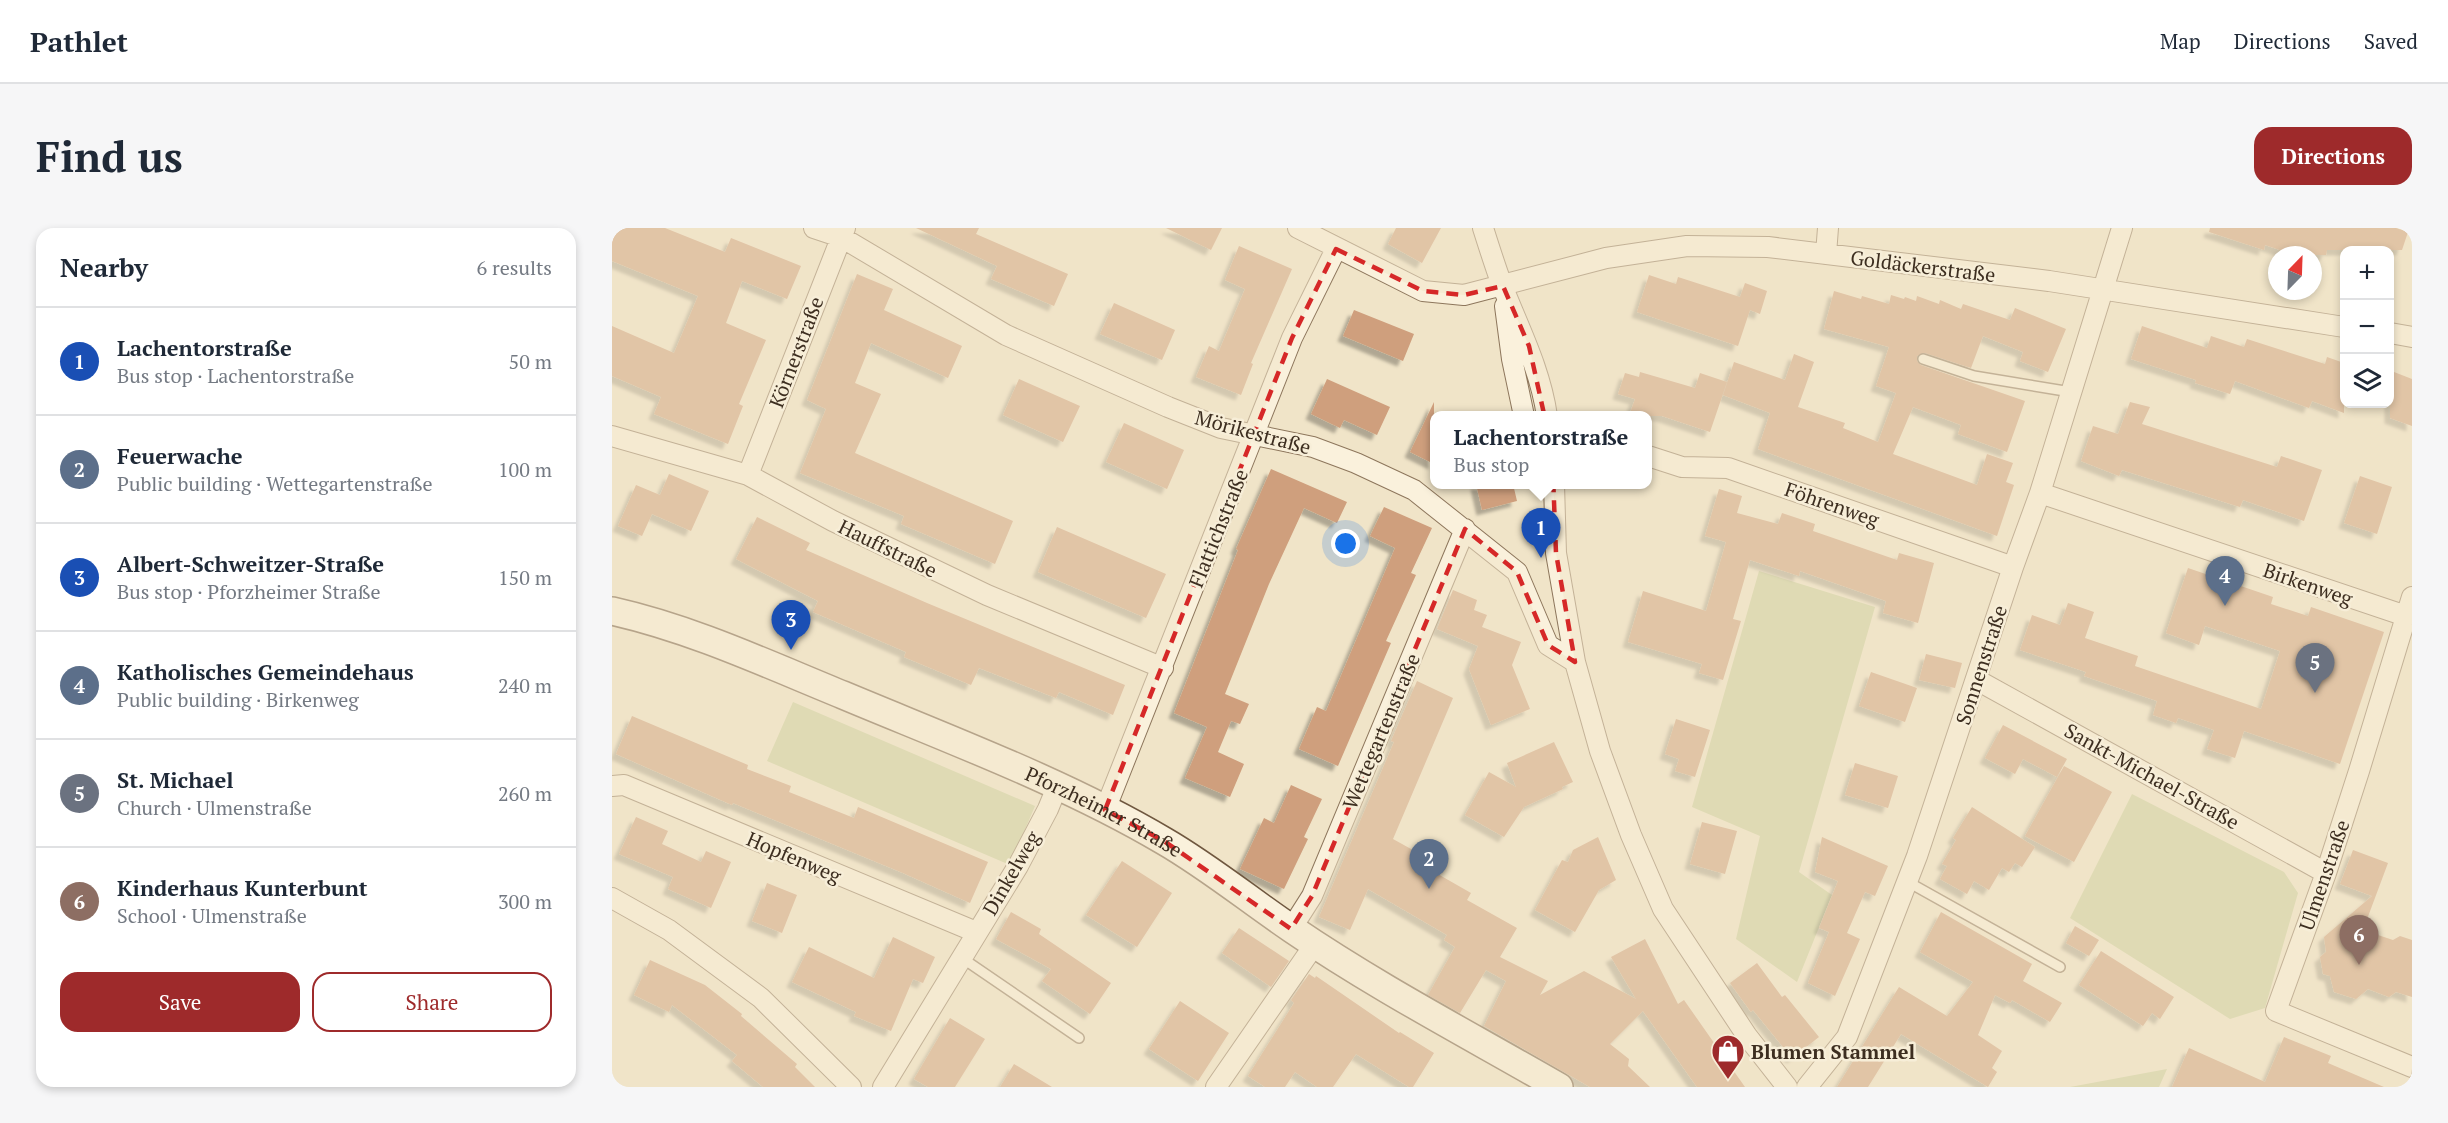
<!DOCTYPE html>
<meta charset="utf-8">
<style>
body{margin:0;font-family:"PT Serif",serif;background:#f6f6f7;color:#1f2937}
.controls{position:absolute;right:18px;top:18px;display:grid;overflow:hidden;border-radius:12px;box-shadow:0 3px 9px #0003}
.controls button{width:54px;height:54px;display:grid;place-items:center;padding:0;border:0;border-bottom:2px solid #e0e1e3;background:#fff;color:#1f2937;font:30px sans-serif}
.compass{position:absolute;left:1656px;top:18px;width:54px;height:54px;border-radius:50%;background:#fff;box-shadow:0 3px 9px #0003;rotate:23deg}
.you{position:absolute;left:734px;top:316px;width:21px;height:21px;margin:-15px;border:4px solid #fff;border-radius:50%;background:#1a73e8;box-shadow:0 0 0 9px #1a73e833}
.badge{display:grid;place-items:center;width:39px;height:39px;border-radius:50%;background:#9e2a2b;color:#fff;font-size:20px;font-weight:700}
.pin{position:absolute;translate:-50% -50px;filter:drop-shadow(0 2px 3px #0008)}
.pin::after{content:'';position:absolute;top:32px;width:21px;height:18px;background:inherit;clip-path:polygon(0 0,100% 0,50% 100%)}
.popup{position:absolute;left:818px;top:183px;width:222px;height:78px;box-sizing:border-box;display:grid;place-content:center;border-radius:12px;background:#fff;filter:drop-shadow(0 2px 4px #0005);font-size:20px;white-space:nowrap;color:#747a83}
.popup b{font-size:22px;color:#1f2937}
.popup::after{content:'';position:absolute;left:50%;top:100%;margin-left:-12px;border:12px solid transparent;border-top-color:#fff}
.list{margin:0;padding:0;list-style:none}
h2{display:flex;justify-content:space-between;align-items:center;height:78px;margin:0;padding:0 24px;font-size:26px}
h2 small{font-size:20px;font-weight:400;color:#747a83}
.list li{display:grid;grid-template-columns:39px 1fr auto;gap:18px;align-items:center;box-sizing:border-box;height:108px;padding:0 24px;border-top:2px solid #e0e1e3}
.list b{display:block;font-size:22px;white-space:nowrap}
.list p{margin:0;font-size:20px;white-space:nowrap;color:#747a83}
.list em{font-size:20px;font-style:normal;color:#747a83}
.actions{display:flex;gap:12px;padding:18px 24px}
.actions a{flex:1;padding:14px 0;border:2px solid #9e2a2b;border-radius:18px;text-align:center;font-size:21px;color:#9e2a2b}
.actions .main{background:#9e2a2b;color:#fff}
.icon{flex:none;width:33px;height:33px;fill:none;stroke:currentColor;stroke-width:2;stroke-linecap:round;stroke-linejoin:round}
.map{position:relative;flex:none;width:1800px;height:859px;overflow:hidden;border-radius:18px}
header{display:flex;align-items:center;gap:36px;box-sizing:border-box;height:84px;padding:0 30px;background:#fff;border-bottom:2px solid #e0e1e3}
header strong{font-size:28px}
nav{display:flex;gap:33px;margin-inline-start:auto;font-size:21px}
.intro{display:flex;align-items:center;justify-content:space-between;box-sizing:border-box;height:144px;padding:0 36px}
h1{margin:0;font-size:42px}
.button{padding:15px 27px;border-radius:18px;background:#9e2a2b;color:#fff;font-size:21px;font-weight:700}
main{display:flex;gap:36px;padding:0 36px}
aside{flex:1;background:#fff;border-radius:18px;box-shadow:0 3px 9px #0003}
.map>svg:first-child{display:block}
</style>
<header>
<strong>Pathlet</strong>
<nav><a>Map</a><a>Directions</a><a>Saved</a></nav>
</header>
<div class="intro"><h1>Find us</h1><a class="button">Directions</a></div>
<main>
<aside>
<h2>Nearby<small>6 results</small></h2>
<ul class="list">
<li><span class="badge" style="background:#1a4fb4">1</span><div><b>Lachentorstraße</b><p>Bus stop · Lachentorstraße</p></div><em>50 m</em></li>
<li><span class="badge" style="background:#5c6f8a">2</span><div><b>Feuerwache</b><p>Public building · Wettegartenstraße</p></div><em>100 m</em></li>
<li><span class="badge" style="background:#1a4fb4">3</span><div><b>Albert-Schweitzer-Straße</b><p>Bus stop · Pforzheimer Straße</p></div><em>150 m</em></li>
<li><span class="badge" style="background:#5c6f8a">4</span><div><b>Katholisches Gemeindehaus</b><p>Public building · Birkenweg</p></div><em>240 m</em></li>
<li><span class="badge" style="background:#6b7280">5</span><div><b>St. Michael</b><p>Church · Ulmenstraße</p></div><em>260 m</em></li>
<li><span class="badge" style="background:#8d6e63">6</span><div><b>Kinderhaus Kunterbunt</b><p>School · Ulmenstraße</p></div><em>300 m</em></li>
</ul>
<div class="actions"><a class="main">Save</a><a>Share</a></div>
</aside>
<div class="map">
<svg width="1800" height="859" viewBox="0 0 1800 859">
<defs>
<filter id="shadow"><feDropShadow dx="-5.5" dy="5.5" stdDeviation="1.5" flood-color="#0004"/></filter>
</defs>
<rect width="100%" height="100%" fill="#f0e4c8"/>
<path fill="#c9cf9b" d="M1147 343 1263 379 1187 644 1220 667 1185 754 1124 711 1148 608 1080 579Z
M181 474 423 578 398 637 155 533Z
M1520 566 1672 644 1686 665 1653 780 1618 791 1458 690Z
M1555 841 1547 859H1458Z"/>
<path fill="#cf9f7d" filter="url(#shadow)" d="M0 0H53L113 24 119 10 189 38 175 71 130 53 114 95 154 112 127 176 131 178 116 216 42 186 49 169 0 148V98L62 125 86 68 0 33Z
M304 0H367L364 6 456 46 442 78 379 51 385 38Z
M554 0H610L599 22Z
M784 0H829L810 35 776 16Z
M1598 0H1784L1796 4 1790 22H1715L1714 27H1683L1653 17 1652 22 1597 4Z
M627 18 680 41 639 135 641 136 629 167 584 149 597 118 607 123 633 61 613 52Z
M245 46 281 61 272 82 350 118 336 150 259 115 243 155 269 166 243 225 401 293 383 336 289 296 292 288 188 245 214 181 195 172Z
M1037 47 1064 56 1066 49 1128 69 1133 55 1155 63 1148 86 1138 82 1126 118 1025 84Z
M1222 63 1249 71 1250 68 1277 76 1279 67 1292 71 1293 69 1304 73 1305 68 1327 76 1328 72 1349 81 1351 76 1398 92 1403 80 1454 101 1436 144 1408 133 1411 124 1371 108 1359 140 1313 125 1305 128V133L1309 137 1413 173 1395 224 1346 206 1349 197 1301 179 1281 226 1365 257 1375 226 1401 235 1394 254 1402 257 1385 308 1146 221 1158 185 1111 167 1122 134 1173 152 1182 126 1202 134 1186 179 1233 195 1231 200 1266 214 1284 165 1264 158 1277 119 1212 101Z
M502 75 563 102 550 132 488 106Z
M742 82 802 106 791 133 731 108Z
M1530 98 1595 120 1599 108 1632 119 1635 111 1713 136 1715 129 1732 135V185L1700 173 1697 180 1623 153 1618 166 1583 155 1584 152 1519 131Z
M1028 144 1083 160 1088 145 1115 154 1098 204 1050 188H1017L1023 171 1006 166 1013 145 1027 149Z
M1782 144 1800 151V198L1778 190V157Z
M407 151 468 178 451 214 391 187Z
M715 151 778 179 765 207 732 192 728 200 699 186Z
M822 174V236L798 224Z
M1518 174 1538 179 1530 196 1665 239 1669 228 1710 242 1692 293 1631 272 1628 279 1510 242 1507 248 1469 233 1481 198 1506 206Z
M512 195 572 222 555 261 494 234Z
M659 241 735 274 725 295 692 280 657 356 613 466 637 476 628 496 619 493 606 524 632 536 618 569 573 550 595 499 562 485 626 322 624 321Z
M57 246 97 263 79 303 40 286 30 308 6 298 24 257 48 267Z
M1748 248 1780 259 1765 306 1732 295Z
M864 256H901L905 273 870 282Z
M1107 261 1130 268 1125 285 1166 296 1170 285 1203 296 1201 303 1285 332 1287 325 1322 335 1306 395 1271 385 1274 373 1188 343 1187 348 1138 332 1121 391 1129 393 1111 452 1087 445 1090 436 1016 414 1031 363 1094 383 1114 314 1093 308Z
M772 279 820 300 799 345 804 347 774 413 779 415 726 538 687 521 705 479 714 483 783 320 758 308Z
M145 289 198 315 194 322 315 375 513 457 501 487 447 464 444 470 367 440 359 457 292 429 294 424 201 384 206 373 124 331Z
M445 299 554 346 534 390 426 344Z
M1576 340 1661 369 1659 376 1696 388 1699 379 1772 404 1728 536 1632 503 1623 530 1595 521 1602 502 1566 490 1564 495 1541 487 1545 473 1472 448 1474 444 1408 422 1420 387 1448 397 1456 375 1482 384 1473 410 1526 428 1523 438 1649 481 1668 423 1593 398 1587 417 1554 405Z
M841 362 865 372 862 382 875 387 870 399 909 414 900 437 918 481 879 497 857 441 866 418 825 401Z
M1314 426 1350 435 1343 460 1307 452Z
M1259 444 1305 460 1293 494 1247 478Z
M805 453 841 470 781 611 828 637 824 645 859 665 855 672 905 700 888 729 936 753 928 767 972 743 1024 771 999 729 1033 711 1066 776 1072 772 1133 859H1085L1031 783 998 816 1017 831 1016 838 1038 859H978L872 798 894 753 874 742 848 785 816 767 843 719 832 712 835 707 756 661 738 702 707 689 782 514 779 513Z
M20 488 136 537 135 541 179 558 177 564 242 590 246 579 376 634 358 675 291 645 121 575 120 577 4 526Z
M1064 491 1098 502 1083 549 1063 543 1067 531 1053 526Z
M1391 497 1455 531 1445 549 1411 531 1403 546 1373 530Z
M942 514 961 554 950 559 951 561 912 579 892 609 853 587 877 544 904 559 895 535Z
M1243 535 1286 548 1276 580 1233 567Z
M1452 538 1500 564 1462 634 1413 608Z
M679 557 710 571 692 609 696 611 672 661 628 641 652 590 662 595Z
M1360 579 1423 619 1410 639 1403 635 1397 644 1390 640 1377 662 1362 653 1355 666 1328 651 1335 638 1330 636 1344 612 1341 610Z
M24 589 56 603 50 616 89 634 94 623 119 634 99 680 56 661 61 649 7 626Z
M1090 594 1125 603 1113 646 1078 636Z
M986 609 1004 652 987 662 963 704 923 682 950 632 956 634 961 622Z
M1210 609 1276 638 1263 668 1253 664 1235 705 1248 711 1223 768 1196 755 1217 704 1207 700 1226 653 1203 644Z
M1741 622 1776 635 1751 702 1781 712 1788 708 1800 712V769L1784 764 1777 769 1756 761 1744 771 1722 764 1718 748 1711 746 1708 729 1714 724 1712 709 1760 668 1728 656Z
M510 633 560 665 525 719 474 687Z
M155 655 185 667 170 705 140 693Z
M399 684 429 701 427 706 499 755 478 786 430 753 439 741 384 711Z
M1329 684 1420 736 1411 753 1450 775 1438 794 1400 772 1398 775 1383 767 1366 807 1390 823 1380 840 1385 844 1376 859 1289 806 1256 859H1225L1287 759 1335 788 1361 754 1308 724Z
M1463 698 1487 712 1477 728 1454 715Z
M627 700 677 733 659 759 610 725Z
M281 709 323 729 311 755 301 751 279 803 242 788 244 784 180 754 197 719 262 750Z
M1489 723 1562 769 1548 791 1540 785 1531 798 1467 757Z
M38 732 93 757 130 786 129 788 185 836 183 839 203 859H151L120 833 125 827 60 777 57 784 22 767Z
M1145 735 1170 769 1173 767 1207 809 1180 830 1141 782 1139 784 1118 755Z
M697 746 703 750 704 748 787 805 788 804 822 825 801 859H797L744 826 721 859H705L683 844 673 859H653L636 848 682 775 679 772Z
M568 773 617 805 586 853 537 821Z
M338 790 373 811 343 859H316L302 851Z
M1672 809 1719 828 1716 835 1772 859H1560L1577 820 1653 854Z
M402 836 440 859H388Z"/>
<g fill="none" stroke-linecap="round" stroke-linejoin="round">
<defs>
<path id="lane" d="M1311 131 1362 148 1459 164
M1296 654 1448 739
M350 730 467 810"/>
<path id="street" d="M202 0 229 9 394 107 556 179 609 200 701 219 744 235 802 262 905 344 936 417 963 434
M686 0 811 63 852 67 994 30 1075 18 1156 19 1437 53 1732 99
M871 0C877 19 883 38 890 57 907 101 928 140 935 188
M1214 26 1216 0
M893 78 900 131 912 188
M1778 105 1800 109
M0 208 136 247 221 293 375 367 551 440
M1036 228 1070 239 1116 240 1401 339
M136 247 233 0
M942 256 944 325 963 434 988 523 1019 607 1051 681 1135 808 1175 859
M1428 265 1794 388
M1800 369 1747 543 1714 645 1664 783 1800 839
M1365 452 1714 645
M0 558 12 557 364 704
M493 582 680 110 724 21
M0 670 57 702 149 770 239 859
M679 701 700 668 853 301
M271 859 406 638 436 581 445 559
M604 859 703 716
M1195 859 1235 809 1305 628 1401 339 1428 265 1510 0"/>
<g id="secondary">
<path id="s1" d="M0 383C80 401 155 436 231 467 336 511 454 555 552 613 597 639 637 672 680 701 765 759 857 807 947 859"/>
</g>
</defs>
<use href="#lane" stroke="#8d765c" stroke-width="12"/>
<use href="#street" stroke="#8d765c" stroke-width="22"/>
<use href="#secondary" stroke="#6f573f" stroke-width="30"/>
<use href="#lane" stroke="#faf1dc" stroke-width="9"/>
<use href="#street" stroke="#faf1dc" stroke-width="20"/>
<use href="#secondary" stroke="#faf1dc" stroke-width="27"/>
</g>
<path d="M0 0H1800V859H0ZM724 21 811 63 852 67 891 58 917 118 940 222 944 325 963 434 936 417 905 344 853 301 700 668 679 701 552 613 493 582 680 110Z" fill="#f0e4c8" fill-opacity=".55" fill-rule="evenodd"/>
<path fill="none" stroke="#d62828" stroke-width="4.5" stroke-dasharray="12 8" stroke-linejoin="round" d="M724 21 811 63 852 67 891 58 917 118 940 222 944 325 963 434 936 417 905 344 853 301 700 668 679 701 552 613 493 582 680 110Z"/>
<defs>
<symbol id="shop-pin" viewBox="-11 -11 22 30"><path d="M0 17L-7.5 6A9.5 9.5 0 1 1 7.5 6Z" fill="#9e2a2b" stroke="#f7eed8"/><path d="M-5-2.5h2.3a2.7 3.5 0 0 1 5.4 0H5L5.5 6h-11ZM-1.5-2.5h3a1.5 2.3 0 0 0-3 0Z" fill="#fff"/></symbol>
</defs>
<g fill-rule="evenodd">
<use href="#shop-pin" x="1097" y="804" width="38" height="52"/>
</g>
<g text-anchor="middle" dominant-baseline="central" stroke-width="5" stroke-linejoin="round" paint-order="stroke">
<g font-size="20" fill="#3d2e20" stroke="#f7eed8">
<text transform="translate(1311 38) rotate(7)">Goldäckerstraße</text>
<text transform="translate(184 124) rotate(-69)">Körnerstraße</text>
<text transform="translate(641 204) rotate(15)">Mörikestraße</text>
<text transform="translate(1220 276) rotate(19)">Föhrenweg</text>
<text transform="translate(606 300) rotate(-68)">Flattichstraße</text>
<text transform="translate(276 320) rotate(26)">Hauffstraße</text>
<text transform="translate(1696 356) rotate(19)">Birkenweg</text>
<text transform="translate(1369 437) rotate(-72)">Sonnenstraße</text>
<text transform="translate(769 503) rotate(-67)">Wettegartenstraße</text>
<text transform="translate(1540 548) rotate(29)">Sankt-Michael-Straße</text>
<text stroke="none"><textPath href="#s1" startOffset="532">Pforzheimer Straße</textPath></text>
<text transform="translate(182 629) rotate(23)">Hopfenweg</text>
<text transform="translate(399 645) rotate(-60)">Dinkelweg</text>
<text transform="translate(1712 647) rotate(-71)">Ulmenstraße</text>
</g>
<g font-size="20" font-weight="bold" fill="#3d2e20" stroke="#f7eed8" text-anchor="start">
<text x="1139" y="823">Blumen Stammel</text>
</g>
</g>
</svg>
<div class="controls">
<button>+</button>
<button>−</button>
<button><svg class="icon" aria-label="layers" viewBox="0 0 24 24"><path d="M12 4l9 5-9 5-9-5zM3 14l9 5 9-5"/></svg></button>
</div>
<svg class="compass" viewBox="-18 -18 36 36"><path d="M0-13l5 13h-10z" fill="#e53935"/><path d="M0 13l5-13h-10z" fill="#747a83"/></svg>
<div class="you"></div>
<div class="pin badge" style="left:929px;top:330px;background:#1a4fb4">1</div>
<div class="popup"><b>Lachentorstraße</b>Bus stop</div>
<div class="pin badge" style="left:817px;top:661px;background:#5c6f8a">2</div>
<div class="pin badge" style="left:179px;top:422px;background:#1a4fb4">3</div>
<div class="pin badge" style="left:1613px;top:378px;background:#5c6f8a">4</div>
<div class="pin badge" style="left:1703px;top:465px;background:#6b7280">5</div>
<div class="pin badge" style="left:1747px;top:737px;background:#8d6e63">6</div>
</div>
</main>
